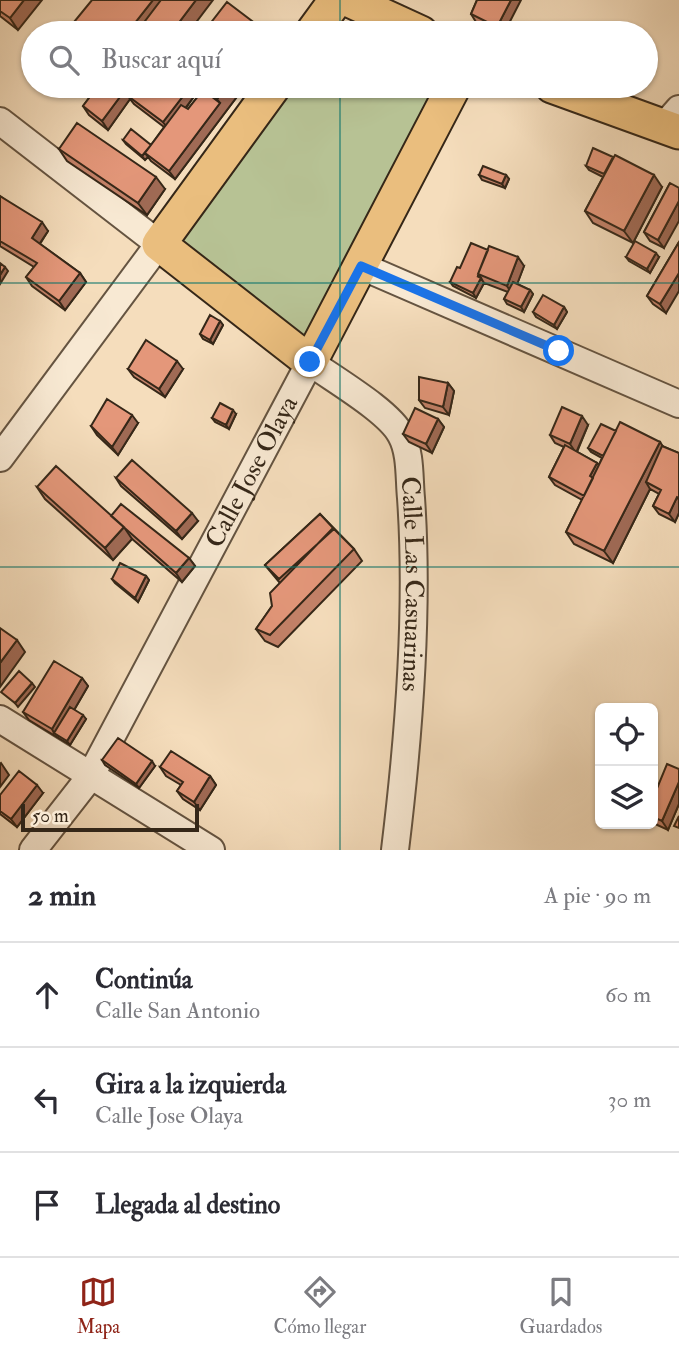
<!DOCTYPE html>
<html lang="es">
<meta charset="utf-8">
<style>
body{margin:0;font-family:"IM FELL Double Pica",serif;background:#f7f7f7;color:#2b2b33}
.controls{position:absolute;right:21px;bottom:21px;display:grid;overflow:hidden;border-radius:10px;box-shadow:0 2px 5px #0004}
.controls button{width:63px;height:63px;display:grid;place-items:center;padding:0;border:0;border-bottom:2px solid #e1e1e2;background:#fff;color:#2b2b33;font:35px sans-serif}
.scale{position:absolute;left:21px;bottom:18px;width:178px;box-sizing:border-box;padding-left:7px;border:4px solid #352718;border-top:0;font-size:19px;line-height:24px;white-space:nowrap;color:#352718;-webkit-text-stroke:5px #f8e9d3;paint-order:stroke}
.stop{position:absolute;width:21px;height:21px;margin:-16px;border:5px solid #1a73e8;border-radius:50%;background:#fff}
.stop.end{background:#1a73e8;border-color:#fff;box-shadow:0 2px 7px #0008}
.list{margin:0;padding:0;list-style:none}
h2{display:flex;justify-content:space-between;align-items:center;height:91px;margin:0;padding:0 28px;font-size:30px}
h2 small{font-size:23px;font-weight:400;color:#7c7c81}
.list li{display:grid;grid-template-columns:46px 1fr auto;gap:21px;align-items:center;box-sizing:border-box;height:105px;padding:0 28px;border-top:2px solid #e1e1e2}
.list b{display:block;font-size:26px;white-space:nowrap}
.list p{margin:0;font-size:23px;white-space:nowrap;color:#7c7c81}
.list em{font-size:23px;font-style:normal;color:#7c7c81}
.icon{flex:none;width:38px;height:38px;fill:none;stroke:currentColor;stroke-width:2;stroke-linecap:round;stroke-linejoin:round}
.map{position:relative;flex:none;width:679px;height:850px;overflow:hidden}
.search{position:absolute;background:#fff;box-shadow:0 2px 5px #0004;left:21px;right:21px;top:21px;height:77px;display:flex;align-items:center;gap:18px;box-sizing:border-box;padding:0 24px;border-radius:38px;color:#7c7c81;font-size:26px}
.sheet{height:406px;background:#fff}
nav{display:flex;justify-content:space-around;align-items:center;box-sizing:border-box;height:98px;border-top:2px solid #e1e1e2;background:#fff;font-size:19px;color:#7c7c81}
nav a{display:grid;justify-items:center;gap:4px}
nav .on{color:#8f2418}
.map>svg:first-child{display:block}
</style>
<div class="map">
<svg width="679" height="850" viewBox="0 0 679 850">
<rect width="100%" height="100%" fill="#f5ddbc"/>
<filter id="stains"><feTurbulence type="fractalNoise" baseFrequency=".00286" numOctaves="4"/><feColorMatrix values="0 0 0 0 .2 0 0 0 0 .09 0 0 0 0 .02 0 0 0 .5 -.17"/></filter>
<radialGradient id="worn" r=".72"><stop offset=".6" stop-color="#630" stop-opacity="0"/><stop offset="1" stop-color="#630" stop-opacity=".3"/></radialGradient>
<path fill="#b7c294" stroke="#767456" stroke-width="2" d="M286 86H436L307 345 172 241Z"/>
<g fill="none" stroke-linecap="round" stroke-linejoin="round">
<defs>
<g id="minor">
<path d="M0 121 159 244 0 458"/>
<path d="M664 126 679 109"/>
<path d="M361 266 679 404"/>
<path d="M0 719 211 850"/>
<path id="s1" d="M33 850 90 777 310 362C333 379 389 411 401 435 411 453 409 478 411 498 419 612 409 736 395 850"/>
</g>
<path id="major" d="M349 0 421 33
M312 33 336 0
M274 86 159 244 310 362 454 86
M552 86 679 132"/>
</defs>
<use href="#minor" stroke="#655441" stroke-width="30"/>
<use href="#major" stroke="#352718" stroke-width="37"/>
<use href="#minor" stroke="#f8e9d3" stroke-width="26"/>
<use href="#major" stroke="#eabe7e" stroke-width="33"/>
</g>
<path fill="#c48269" stroke="#352718" stroke-width="2" d="M0 0 18 30 0 16Z
M477 0 504 33H499L476 22 471 14Z
M98 86 190 87 195 95 186 108 188 109 201 93 194 86H245L175 179 151 161 148 157 145 160 126 144 123 140 151 145 164 127 134 104 130 99 108 130 89 115 83 106Z
M59 149 165 189 147 215 67 161Z
M586 166 662 187 633 243 593 223 585 211 603 177 589 170Z
M479 175H506L509 179 505 188 482 180Z
M670 183 664 248 650 241 644 232Z
M0 196 48 231 40 244 80 273 86 282 65 310 32 286 26 277 34 267 0 246Z
M679 242 666 313 653 304 647 296Z
M626 257H659L650 273 629 261Z
M524 266 517 284 530 290 533 294 524 312 507 304 504 299 508 292 484 283 482 281 484 283 476 298 453 286 450 282Z
M564 307 567 312 557 329 536 317 533 312Z
M220 321 223 325 213 344 203 339 200 334Z
M128 369H183L165 397 134 377Z
M448 383 454 391 449 415 425 408 419 400Z
M236 414 229 429 215 422 212 418Z
M438 419 444 427 432 453 409 442 403 434Z
M138 423 118 455 97 435 91 426Z
M588 425 577 452 597 463 599 465 602 458 591 452 588 448 616 431 660 442 662 446 679 453V513L675 522 659 514 653 506 659 494 650 489 613 563 574 544 566 532 582 500 555 485 549 477 564 447 555 443 550 435Z
M116 478 198 521 182 539 121 486Z
M37 487 111 516 189 558 195 566 182 582 131 538 132 539 113 560 45 499Z
M320 514 354 549 362 561 278 647 265 641 256 629 272 606 280 583 265 565Z
M146 576 149 580 138 602 115 583 112 579Z
M82 678 88 686 74 710 86 719 70 745 29 720 23 712Z
M102 760 155 766 139 788 105 765Z
M160 767 210 776 216 785 200 810 183 799 177 791 181 785 166 776Z
M679 769V804L668 830 653 823V798Z
M43 793 17 827 0 814V795Z"/>
<path fill="#a06a55" stroke="#352718" stroke-width="2" d="M24 0H42L18 30 10 18Z
M153 0H171L145 33H127Z
M196 0H213L188 33H171Z
M511 0H521L504 33H501L497 27Z
M128 86H140L128 96 130 99 108 130 102 121Z
M228 86H245L175 179 169 171 220 103 217 99Z
M190 87 195 95 169 130 163 122Z
M151 145 145 153 148 157 145 160 142 156Z
M506 175 509 179 505 188 502 184Z
M654 175 662 187 633 243 624 231Z
M156 177 165 189 147 215 138 203Z
M679 201V221L664 248 658 240Z
M42 222 48 231 38 246 32 238Z
M656 253 659 257 650 273 647 269Z
M518 257 524 266 513 295 507 286Z
M5 267 8 271 0 284V275Z
M80 273 86 282 65 310 59 301Z
M679 273V291L666 313 660 304Z
M481 278 484 283 476 298 473 293Z
M530 290 533 294 524 312 521 307Z
M564 307 567 312 557 329 554 325Z
M220 321 223 325 213 344 210 340Z
M177 361 183 369 165 397 159 389Z
M448 383 454 391 449 415 443 407Z
M233 410 236 414 229 429 226 425Z
M132 415 138 423 118 455 112 447Z
M582 416 588 425 576 453 570 444Z
M438 419 444 427 432 453 426 444Z
M660 442 668 454 646 482 650 489 613 563 604 551Z
M597 463 603 471 598 481 590 476Z
M677 497 679 500V513L675 522 669 514Z
M192 513 198 521 182 539 176 531Z
M124 527 132 539 113 560 105 548Z
M189 558 195 566 182 582 176 573Z
M146 576 149 580 138 602 135 598Z
M17 640 25 652 0 687V663Z
M82 678 88 686 59 736 54 733 52 729Z
M32 683 35 687 18 707 15 703Z
M83 715 86 719 70 745 67 741Z
M152 761 155 766 139 788 136 784Z
M1 763 9 775 0 787V764Z
M210 776 216 785 200 810 194 802Z
M679 782V804L668 830 662 821Z
M37 785 43 793 17 827 11 819Z"/>
<path fill="#e4977a" stroke="#352718" stroke-width="2" d="M0 0H24L10 18 0 11Z
M92 0H153L127 33H65Z
M161 0H196L171 33H136Z
M477 0H511L497 27 471 14Z
M227 2 268 33H211L206 29Z
M98 86H128L102 121 83 106Z
M136 86H188L190 87 163 122 128 96Z
M199 86H228L217 99Z
M203 90 220 103 169 171 145 153 181 105 188 109Z
M77 123 156 177 138 203 59 149Z
M131 129 151 145 142 156 123 140Z
M593 148 613 157 604 174 586 166Z
M615 155 654 175 624 231 585 211Z
M483 166 506 175 502 184 479 175Z
M670 183 679 188V201L658 240 644 232Z
M0 196 42 222 32 238 80 273 59 301 26 277 37 263 0 241Z
M635 241 656 253 647 269 626 257Z
M679 242V273L660 304 647 296Z
M471 243 488 250 478 274 480 277 477 276 481 278 473 293 450 282 457 267 460 268Z
M489 246 518 257 507 286 478 274Z
M0 263 5 267 0 275Z
M513 282 530 290 521 307 504 299Z
M543 295 564 307 554 325 533 312Z
M210 315 220 321 210 340 200 334Z
M146 340 177 361 159 389 128 369Z
M419 377 448 383 443 407 419 400Z
M107 399 132 415 112 447 91 426Z
M220 403 233 410 226 425 212 418Z
M562 407 582 416 570 444 550 435Z
M415 408 438 419 426 444 403 434Z
M620 422 660 442 604 551 566 532Z
M601 424 616 431 603 456 588 448Z
M565 445 597 463 590 476 593 478 584 496 549 477Z
M662 446 679 453V498L677 497 669 514 653 506 661 490 646 482Z
M132 460 192 513 176 531 116 478Z
M56 466 124 527 105 548 37 487Z
M121 504 189 558 176 573 111 516Z
M320 514 334 529 279 579 265 565Z
M333 528 354 549 270 635 256 629 272 606 270 593Z
M120 563 146 576 135 598 112 579Z
M0 628 17 640 0 663Z
M54 661 82 678 52 729 23 712Z
M19 671 32 683 15 703 1 692Z
M70 707 83 715 67 741 54 733Z
M118 738 152 761 136 784 102 760Z
M171 751 210 776 194 802 177 791 183 782 160 767Z
M667 764 679 769V782L662 821 653 817V798Z
M19 771 37 785 11 819 0 811V795Z
M679 816V828L674 826Z"/>
<g fill="none" stroke-linecap="round" stroke-linejoin="round">
<path stroke="#1a73e8" stroke-width="9" d="M310 362 361 266 559 351"/>
</g>
<path fill="none" stroke="#0f766e" stroke-width="2" stroke-opacity="0.55" d="M340 0V33M340 86V850M0 283H679M0 567H679"/>
<g text-anchor="middle" dominant-baseline="central" stroke-width="5" stroke-linejoin="round" paint-order="stroke">
<g font-size="26" fill="#352718" stroke="#f8e9d3">
<text stroke="none"><textPath href="#s1" startOffset="438">Calle Jose Olaya</textPath></text>
<text stroke="none"><textPath href="#s1" startOffset="830">Calle Las Casuarinas</textPath></text>
</g>
</g>
<rect width="100%" height="100%" filter="url(#stains)"/>
<rect width="100%" height="100%" fill="url(#worn)"/>
</svg>
<div class="controls">
<button><svg class="icon" aria-label="locate" viewBox="0 0 24 24"><circle cx="12" cy="12" r="6"/><path d="M12 2v4M12 18v4M2 12h4M18 12h4"/></svg></button>
<button><svg class="icon" aria-label="layers" viewBox="0 0 24 24"><path d="M12 4l9 5-9 5-9-5zM3 14l9 5 9-5"/></svg></button>
</div>
<div class="scale">50 m</div>
<div class="stop" style="left:559px;top:351px"></div>
<div class="stop end" style="left:310px;top:362px"></div>
<div class="search"><svg class="icon" aria-label="search" viewBox="0 0 24 24"><circle cx="10" cy="10" r="6"/><path d="M15 15l6 6"/></svg>Buscar aquí</div>
</div>
<section class="sheet">
<h2>2 min<small>A pie · 90 m</small></h2>
<ul class="list">
<li><svg class="icon" aria-label="ahead" viewBox="0 0 24 24"><path d="M12 20V5M6 11l6-6 6 6"/></svg><div><b>Continúa</b><p>Calle San Antonio</p></div><em>60 m</em></li>
<li><svg class="icon" aria-label="left" viewBox="0 0 24 24"><path d="M17 20v-9H6M10 6l-5 5 5 5"/></svg><div><b>Gira a la izquierda</b><p>Calle Jose Olaya</p></div><em>30 m</em></li>
<li><svg class="icon" aria-label="arrive" viewBox="0 0 24 24"><path d="M6 21V4h12l-3 4 3 4H6"/></svg><div><b>Llegada al destino</b></div></li>
</ul>
</section>
<nav>
<a class="on"><svg class="icon" aria-label="map" viewBox="0 0 24 24"><path d="M3 6l6-2 6 2 6-2v14l-6 2-6-2-6 2zM9 4v14M15 6v14"/></svg>Mapa</a>
<a><svg class="icon" aria-label="directions" viewBox="0 0 24 24"><path d="M12 3l9 9-9 9-9-9zM9 14v-3h6M13 9l2 2-2 2"/></svg>Cómo llegar</a>
<a><svg class="icon" aria-label="saved" viewBox="0 0 24 24"><path d="M7 4h10v16l-5-4-5 4z"/></svg>Guardados</a>
</nav>
